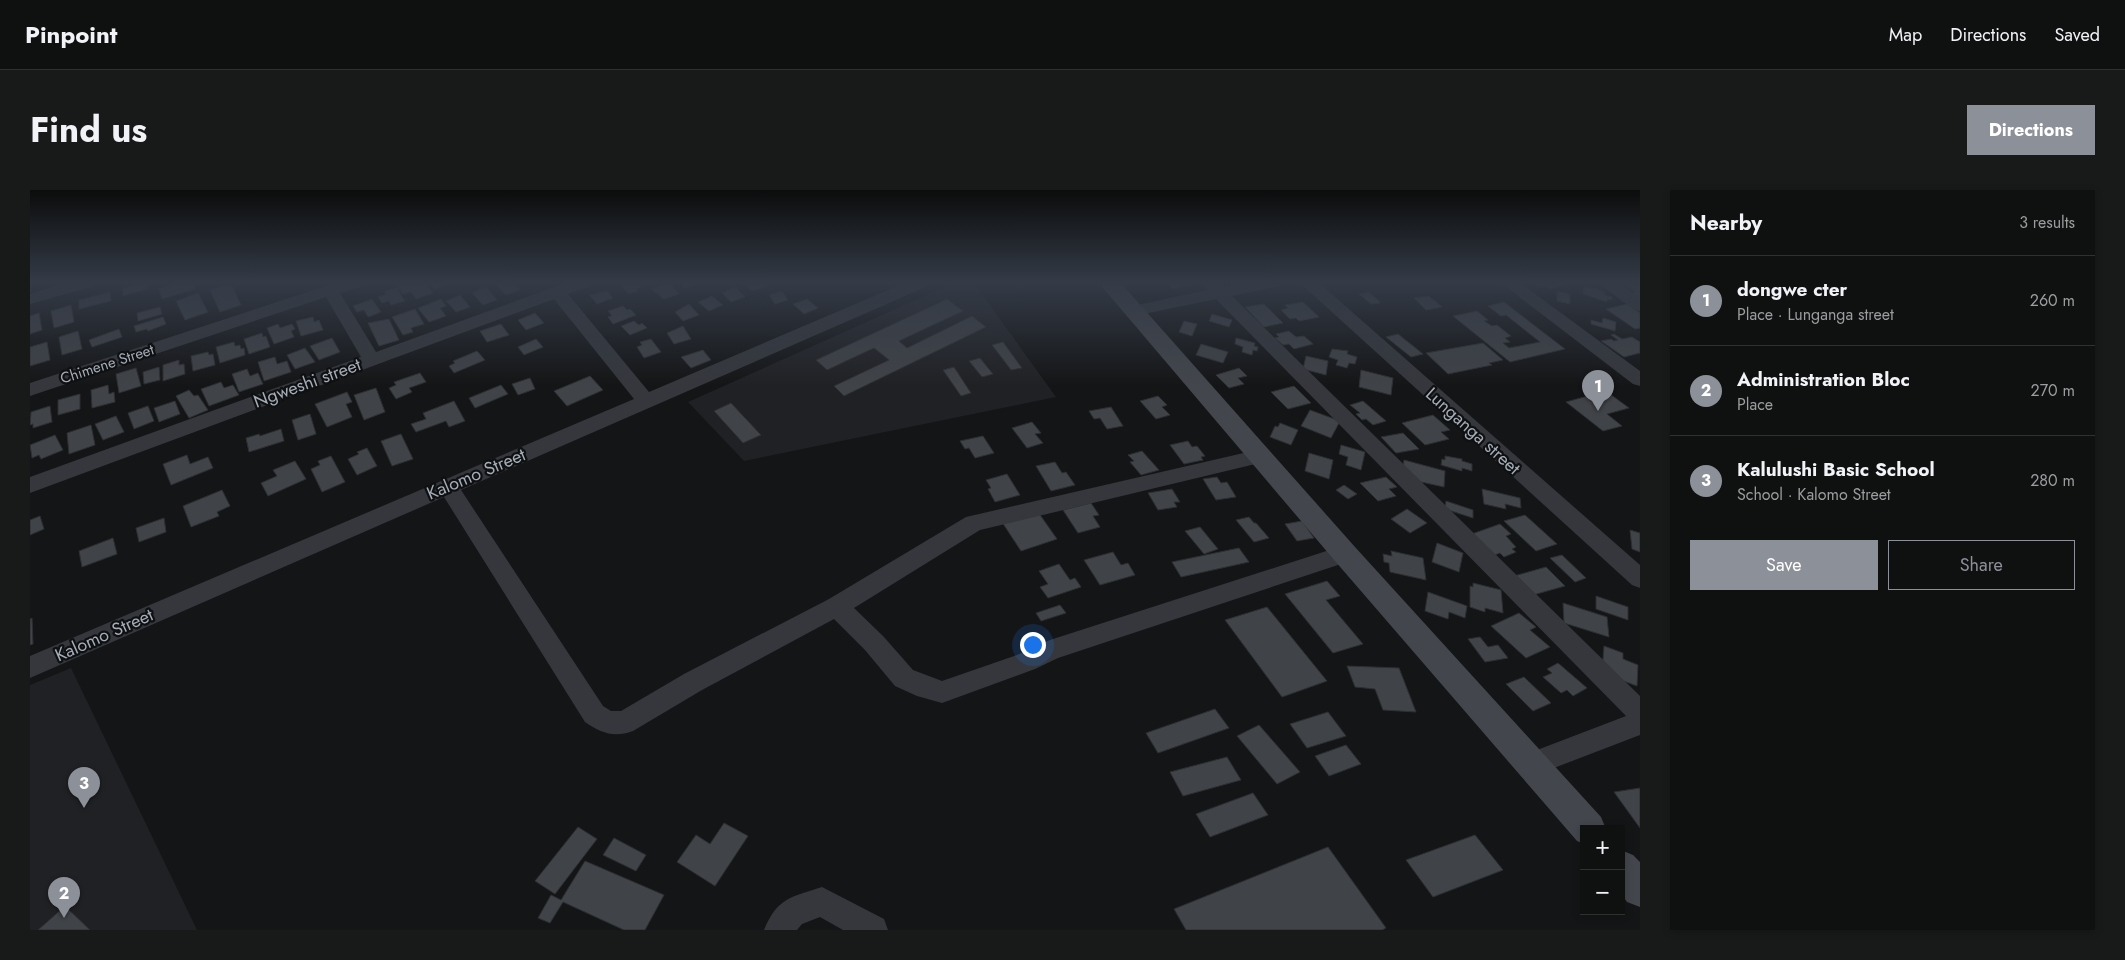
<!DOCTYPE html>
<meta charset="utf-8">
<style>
body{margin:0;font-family:Jost,sans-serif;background:#181919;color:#f1f3f6}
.controls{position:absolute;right:15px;bottom:15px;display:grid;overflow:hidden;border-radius:0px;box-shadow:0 2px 8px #0003}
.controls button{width:45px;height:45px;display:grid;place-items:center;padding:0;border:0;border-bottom:1px solid #2f3030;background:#0f1010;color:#f1f3f6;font:25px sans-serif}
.you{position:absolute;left:1002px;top:454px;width:18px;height:18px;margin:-12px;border:4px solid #fff;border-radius:50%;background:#1a73e8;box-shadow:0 0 0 8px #1a73e833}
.badge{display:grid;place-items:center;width:32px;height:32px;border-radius:50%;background:#8c9099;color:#fff;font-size:16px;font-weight:700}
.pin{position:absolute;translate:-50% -41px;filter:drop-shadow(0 1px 2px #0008)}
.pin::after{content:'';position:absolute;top:26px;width:18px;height:15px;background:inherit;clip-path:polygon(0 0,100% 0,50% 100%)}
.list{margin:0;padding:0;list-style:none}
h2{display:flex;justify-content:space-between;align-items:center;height:65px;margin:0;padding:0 20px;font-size:21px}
h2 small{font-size:16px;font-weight:400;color:#9b9d9f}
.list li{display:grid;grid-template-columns:32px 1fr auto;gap:15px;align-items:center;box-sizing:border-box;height:90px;padding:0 20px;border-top:1px solid #2f3030}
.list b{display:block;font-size:19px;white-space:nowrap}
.list p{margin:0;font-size:16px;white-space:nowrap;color:#9b9d9f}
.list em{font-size:16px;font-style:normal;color:#9b9d9f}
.actions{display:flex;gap:10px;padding:15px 20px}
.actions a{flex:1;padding:11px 0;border:1px solid #8c9099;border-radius:0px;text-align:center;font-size:18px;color:#8c9099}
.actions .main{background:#8c9099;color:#fff}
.map{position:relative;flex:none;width:1610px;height:740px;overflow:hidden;border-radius:0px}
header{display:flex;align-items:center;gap:30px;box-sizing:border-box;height:70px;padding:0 25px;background:#0f1010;border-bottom:1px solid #2f3030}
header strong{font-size:24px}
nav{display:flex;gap:28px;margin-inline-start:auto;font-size:18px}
.intro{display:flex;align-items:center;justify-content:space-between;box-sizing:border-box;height:120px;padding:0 30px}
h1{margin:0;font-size:35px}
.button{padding:12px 22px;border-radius:0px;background:#8c9099;color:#fff;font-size:18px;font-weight:700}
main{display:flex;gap:30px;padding:0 30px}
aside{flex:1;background:#0f1010;border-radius:0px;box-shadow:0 2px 8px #0003}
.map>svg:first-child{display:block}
</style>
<header>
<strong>Pinpoint</strong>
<nav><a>Map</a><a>Directions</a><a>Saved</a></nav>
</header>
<div class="intro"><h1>Find us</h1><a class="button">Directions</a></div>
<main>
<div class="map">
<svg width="1610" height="740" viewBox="0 0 1610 740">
<rect width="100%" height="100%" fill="#141516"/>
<path fill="#202124" d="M926 92 944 93 1026 207 714 271 658 212Z
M41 478 167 740H0V495Z"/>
<path fill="#404347" stroke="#2e2f33" d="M114 92H117L118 99 93 106V98Z
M150 92H162L165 99 132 109 129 99Z
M371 92H395L403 103 386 109 381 102 373 104 365 94Z
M400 92H422V93L404 99Z
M469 92H483L490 100 476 105 466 94Z
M594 92H607L612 97 606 99 608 101 599 104 590 94Z
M639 92 649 104 634 109 621 99Z
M651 92H670V93L655 98Z
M734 92 738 96 722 101 715 93Z
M1136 92H1163L1164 94 1143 99Z
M1501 92H1529L1533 95 1520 99 1515 95 1508 97Z
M1592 92 1610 94V109L1598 104 1605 102Z
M201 93 211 115 190 122 180 100Z
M456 97 467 110 453 115 442 103Z
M706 97 715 107 701 112 692 103Z
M1554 97 1568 99V100L1575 102V105L1582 107V110L1577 109V112L1553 104Z
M367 98 375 111 361 115 359 111 352 113 348 107 356 104 354 101Z
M577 101 583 108 567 114 559 105Z
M752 101 758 110 745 114 739 105Z
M1527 101 1540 104V114L1527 111Z
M80 102 81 111 49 119V110Z
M1339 102 1349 111 1350 113 1341 114 1329 104Z
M168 103 178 122 155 130 146 111Z
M430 105 440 117 426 122 416 111Z
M682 106 693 115 679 121 668 112Z
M1399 106 1412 117 1396 120 1384 108Z
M342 109 351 122 338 127 334 120 327 122 323 116Z
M411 109 416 116 410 118 416 126 399 132 388 118Z
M777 109 788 118 774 124 763 114Z
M917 109 933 121 869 151 877 158 942 126 956 137 814 206 804 196 859 170 844 158 797 180 786 170Z
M1273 112 1289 127 1269 131 1266 128 1260 129 1251 120 1258 118 1255 115Z
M1474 112 1535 159 1480 172 1423 126 1447 121 1458 130 1454 131 1462 136 1467 135 1481 146 1475 148 1480 152 1473 153 1479 158 1510 152 1476 125 1471 126 1458 116Z
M659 114 669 125 653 131 645 122Z
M1234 114 1253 133 1234 137 1215 117Z
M1597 114 1610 123V138L1605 139 1576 119Z
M41 115 44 132 24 138 21 121Z
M593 116 597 120 600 119 606 125 583 134 578 127 582 126 578 121Z
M130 117 132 124 108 131 107 123Z
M385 119 394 134 381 138 383 142 373 145 362 127Z
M9 123 12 140 0 144V126Z
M505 123 514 133 496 140 488 130Z
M1182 124 1202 130 1199 137 1179 131Z
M133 127 136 134 118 141 117 139 106 142 104 136Z
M283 127 284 132 289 130 293 140 271 146 266 131Z
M1573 128 1586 132 1585 141 1561 134V130L1572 133Z
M359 129 369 150 349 156 338 133Z
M604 131 609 135 612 133 617 138 600 145 591 136Z
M1154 131 1167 134 1162 146 1149 142Z
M248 134 250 138 262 134 265 139 261 141 264 147 244 154 237 138Z
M471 134 479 145 457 152 450 141Z
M653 136 661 149 644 154 637 143Z
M89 139 92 147 62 157 59 150Z
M48 141 52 159 32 165 29 147Z
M1259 141 1266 147 1274 146 1283 154 1264 159 1259 154 1253 155 1245 148 1249 147 1246 144Z
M232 143 233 147 236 146 240 157 219 164 214 149Z
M1368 144 1393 164 1381 167 1356 147Z
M1584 144 1592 149 1602 147 1610 152V163L1594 167 1571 151 1581 149 1584 151 1588 150 1581 145Z
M302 148 310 162 289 170 280 156Z
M1206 148 1225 153 1224 156 1228 157 1227 161 1223 160 1222 165 1212 162 1213 157 1205 154Z
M506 149 513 157 494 165 488 157Z
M621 149 631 162 614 168 607 157 612 155 610 152Z
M17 152 20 170 0 176V157Z
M204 152 205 156 210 155 211 159 214 158 215 165 190 173 186 157Z
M973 152 992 178 981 180 962 155Z
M1453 153 1473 170 1459 173 1462 175 1418 184 1396 163Z
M1171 154 1198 162 1193 173 1166 165Z
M275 158 285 172 265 179 257 165Z
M1302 159 1318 161 1317 164 1327 167 1325 174 1319 173 1317 178 1306 175 1308 170 1299 167Z
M673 160 681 170 661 178 651 167Z
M447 161 455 170 424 183 419 176 425 173 423 171Z
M178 162 179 165 183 164 185 175 163 181 161 166Z
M1276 166 1298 171 1296 185 1273 179Z
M245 167 247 174 257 171 261 182 234 191 228 172Z
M950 168 963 184 952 187 939 171Z
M149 170V175L154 174 155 184 133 191V175Z
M129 177 130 190 114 194 113 182Z
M924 177 941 203 931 206 913 180Z
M106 178 111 196 89 203 86 184Z
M1209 178 1217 186 1208 188 1214 194 1199 198 1186 185Z
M217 179 220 186 228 183 233 194 209 202 202 184Z
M1331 180 1363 188 1361 205 1329 197Z
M390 183 396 192 379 198 382 202 366 209 359 198 366 195 364 192Z
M560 186 573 200 537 216 524 201Z
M500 188 505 199 488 205 482 194Z
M191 192 194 198 203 195 209 205 179 216 171 199Z
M78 195 79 204 84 202 85 212 62 218 61 200Z
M471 195 478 204 445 218 439 208Z
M1264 196 1281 213 1258 219 1241 202Z
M346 198 355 222 334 230 324 205Z
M159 200 164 206 168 205 178 220 159 228 146 206Z
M1576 201 1599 218 1577 224 1592 236 1573 241 1536 212Z
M317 202 322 212 316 214 322 227 297 237 285 214Z
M50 204V219L28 225V210Z
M1128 206 1137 215 1132 217 1140 225 1126 229 1110 211Z
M145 211 150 224 129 232 124 218Z
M424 211 435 231 419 237 416 231 386 242 381 234 396 229 393 223Z
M1333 211 1356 231 1343 235 1336 229 1332 230 1326 224 1330 223 1320 215Z
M701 213 731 245 713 253 684 221Z
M20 216 22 232 3 238V234L0 235 1 222Z
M118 216 124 231 104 239 98 223Z
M1081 217 1093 236 1077 239 1070 228 1064 229 1059 221Z
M1280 220 1310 231 1301 248 1271 236Z
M280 224 286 244 268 250 262 230Z
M1403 225 1420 240 1411 242 1419 249 1395 255 1372 233Z
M86 226 94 242 73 250 65 234Z
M1002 232 1011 243 1005 244 1013 253 997 258 982 238Z
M1250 233 1268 240 1261 255 1240 247 1245 236 1248 237Z
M61 235 65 255 39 264 37 243Z
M251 239 254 251 219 262 216 248 229 244 230 246Z
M1373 243 1389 259 1366 263 1351 247Z
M371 244 383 269 362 276 351 251Z
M25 245 33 260 11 269 9 265 2 268 0 255Z
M953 246 964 263 945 268 939 258 935 259 930 251Z
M1158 251 1162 257 1167 256 1175 266 1171 267 1173 270 1154 274 1140 255Z
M1311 255 1335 262 1331 280 1316 275 1318 267 1309 264Z
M337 258 347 276 327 285 318 269 329 264 327 262Z
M1112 261 1129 280 1111 285 1100 272 1104 271 1098 265Z
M1279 263 1303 270 1299 289 1275 281Z
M157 265 160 274 178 267 183 278 141 295 133 274Z
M301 266 315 292 292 302 281 279 290 275 288 271Z
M1415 266 1432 269V271L1442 274V281L1432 278V281L1411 275 1412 269 1415 270Z
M1374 270 1415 281 1414 297 1382 290 1372 285Z
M265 271 276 289 238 306 231 293 247 286 243 280Z
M1025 272 1032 283 1036 282 1045 295 1021 301 1006 276Z
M977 284 990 305 965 312 958 299 961 298 956 290Z
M1187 287 1191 293 1197 292 1206 307 1186 310 1173 289Z
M1356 287 1367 297 1359 299 1366 306 1348 311 1330 293Z
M1314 295 1327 304 1318 309 1306 300Z
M1142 299 1150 312H1144L1147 317 1128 320 1118 303Z
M1452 299 1490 308 1491 318 1475 314 1476 319 1454 314Z
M192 300 200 316 187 322 189 326 161 337 153 316Z
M1416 311 1443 320V328L1415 319Z
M1061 313 1069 325 1063 326 1070 337 1048 343 1033 320Z
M1377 319 1397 333 1380 343 1361 329Z
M1008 322 1027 349 991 361 970 329Z
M1495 325 1527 354 1506 361 1474 331Z
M10 326 14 339 0 345V330Z
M1219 327 1224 333H1226L1239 348 1224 352 1206 330Z
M134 328 136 342 109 352 106 338Z
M1272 331 1284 348 1267 351 1255 334Z
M1470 334 1481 344 1476 346 1486 357 1482 359 1486 362 1474 367 1470 363 1462 366 1439 345Z
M1170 337 1188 359 1174 364 1155 341Z
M1600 340 1610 343V362L1602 359Z
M83 348 87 364 52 377 49 361Z
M1407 353 1433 363 1429 382 1402 372Z
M1209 358 1219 372 1151 387 1142 372Z
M1361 361 1393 368 1396 390 1360 382 1359 373 1354 372 1353 364 1362 366Z
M1083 362 1091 375 1098 373 1105 385 1070 395 1054 370Z
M1532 365 1556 388 1545 392 1520 368Z
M1029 374 1040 390 1045 388 1051 397 1018 408 1010 397 1018 394 1009 381Z
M1516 377 1535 396 1503 405 1484 386Z
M1297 391 1310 406 1296 410 1333 454 1303 463 1255 404Z
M1443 393 1471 400 1473 423 1455 418V422L1440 417V396L1443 397Z
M1398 402 1437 416 1435 428 1419 422 1418 429 1395 421Z
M1566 406 1598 417V430L1566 419Z
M1533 413 1577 427 1579 447 1534 433Z
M1030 415 1036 423 1011 431 1006 423Z
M1237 417 1297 491 1252 507 1195 430Z
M1489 423 1506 437 1500 440 1520 457 1496 468 1461 436Z
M2 428 3 454 0 455V429Z
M1450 447 1458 457 1468 455 1478 468 1455 472 1438 449Z
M1574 456 1593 463V469L1608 475 1607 496 1572 483Z
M1528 473 1557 498 1543 506 1537 500 1531 503 1513 487 1522 483 1517 479Z
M1317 476 1369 478 1386 522 1353 520 1345 499 1325 497Z
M1494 487 1521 513 1503 521 1476 494Z
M1185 519 1199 538 1128 563 1116 543Z
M1298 522 1316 546 1277 558 1260 534Z
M1229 535 1270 582 1247 594 1207 546Z
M1316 555 1331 574 1299 586 1285 566Z
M1197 567 1211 590 1153 606 1140 582Z
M1610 598V638L1584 602Z
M1223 603 1238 625 1180 647 1166 624Z
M694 633 718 646 685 696 647 672 666 645 680 654Z
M548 637 567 649 525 704 505 691Z
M1445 645 1473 680 1403 707 1376 670Z
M584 648 616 665 606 681 573 665Z
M1298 657 1356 738 1352 740H1156L1144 719Z
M555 671 634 705 615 740H594L533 712 520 733 508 728 521 705 531 710Z
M35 716 60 740H8Z"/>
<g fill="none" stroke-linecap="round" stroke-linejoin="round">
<path fill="#35373c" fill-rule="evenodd" d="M38 92H66L64 96 0 114V104Z
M308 92H334L332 96 310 103 346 162 538 92H563L561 96 538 104 619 202 877 92H900L898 96 431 300 573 516 581 521H591L654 484 799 409 936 327 1231 259 1238 261 1241 266 1238 271 950 340 824 418 853 446 883 480 912 491 987 465 1020 450 1315 355 1323 358 1326 364 1323 370 1028 468 1005 479 912 513 887 506 865 496 835 460 804 429 672 500 603 541C584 548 571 543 555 532L414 307 0 488V466L604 209 524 109 0 303V287L331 167 296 107 0 206V193Z
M1171 92H1189L1194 97 1216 92H1251L1249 96 1202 106 1610 506V545L1503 586 1494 583 1490 574 1494 565 1596 526 1186 109 1104 126 1098 125 1095 121 1098 117 1178 100Z
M1269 92H1288L1610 375V398L1602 395Z
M1470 92H1489L1610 181V196L1603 194Z
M1567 92H1587L1610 108V121L1604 120Z
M792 697 854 729 858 740H813L790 727 772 734 767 740H734C747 708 761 707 792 697Z"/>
<path fill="#43464c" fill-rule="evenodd" d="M1068 92H1090L1325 357 1571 627 1576 639H1554V654L1547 651 1305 371Z
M1591 660 1603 665 1610 672V717L1597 712 1591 704Z"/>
</g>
<linearGradient id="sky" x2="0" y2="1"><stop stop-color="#0b0c0c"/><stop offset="0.47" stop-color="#343b47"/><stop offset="1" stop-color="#343b47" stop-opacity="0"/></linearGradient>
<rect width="1610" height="196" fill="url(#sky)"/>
<g text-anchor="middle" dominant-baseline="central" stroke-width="4.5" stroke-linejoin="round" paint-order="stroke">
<g font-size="15" fill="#a5adb8" stroke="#0f1011">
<text transform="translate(77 174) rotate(-18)">Chimene Street</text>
</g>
<g font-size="18" fill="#a5adb8" stroke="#0f1011">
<text transform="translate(277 193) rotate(-20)">Ngweshi street</text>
<text transform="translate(1443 241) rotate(42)">Lunganga street</text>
<text transform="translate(446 284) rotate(-23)">Kalomo Street</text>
<text transform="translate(74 445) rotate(-24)">Kalomo Street</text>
</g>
</g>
</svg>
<div class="controls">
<button>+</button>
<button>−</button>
</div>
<div class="you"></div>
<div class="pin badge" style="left:1568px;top:221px">1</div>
<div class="pin badge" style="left:34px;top:728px">2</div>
<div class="pin badge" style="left:54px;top:618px">3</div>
</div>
<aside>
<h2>Nearby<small>3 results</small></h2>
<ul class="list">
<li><span class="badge">1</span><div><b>dongwe cter</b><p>Place · Lunganga street</p></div><em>260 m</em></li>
<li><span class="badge">2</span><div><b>Administration Bloc</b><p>Place</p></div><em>270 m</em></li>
<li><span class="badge">3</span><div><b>Kalulushi Basic School</b><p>School · Kalomo Street</p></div><em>280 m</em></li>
</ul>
<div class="actions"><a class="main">Save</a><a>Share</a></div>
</aside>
</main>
